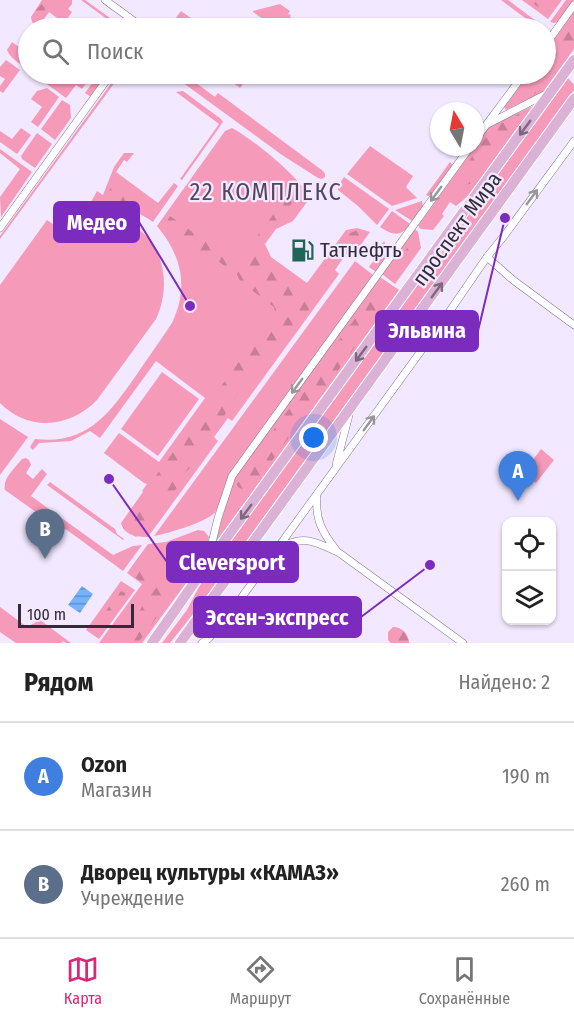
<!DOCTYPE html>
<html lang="ru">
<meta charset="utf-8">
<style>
body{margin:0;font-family:"Fira Sans Condensed",sans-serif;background:#f2f2f2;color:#222}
.controls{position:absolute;right:18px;bottom:18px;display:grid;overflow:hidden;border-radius:12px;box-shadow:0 2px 4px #0004}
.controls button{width:54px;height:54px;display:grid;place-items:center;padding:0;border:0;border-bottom:2px solid #e0e0e0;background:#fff;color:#222;font:30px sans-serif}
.compass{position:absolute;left:430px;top:102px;width:54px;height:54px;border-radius:50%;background:#fff;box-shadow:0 2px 4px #0004;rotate:350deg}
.scale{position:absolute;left:18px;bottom:15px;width:116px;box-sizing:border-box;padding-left:6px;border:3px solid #312c37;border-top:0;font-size:16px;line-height:21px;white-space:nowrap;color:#312c37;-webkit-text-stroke:4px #f2e8ff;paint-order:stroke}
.you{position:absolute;left:314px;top:438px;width:21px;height:21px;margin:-15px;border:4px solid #fff;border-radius:50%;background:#1a73e8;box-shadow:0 0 0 9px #1a73e833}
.badge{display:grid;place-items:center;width:39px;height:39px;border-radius:50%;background:#db2777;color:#fff;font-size:20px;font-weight:700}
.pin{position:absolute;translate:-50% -50px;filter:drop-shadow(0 2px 3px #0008)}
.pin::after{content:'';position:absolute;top:32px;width:21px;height:18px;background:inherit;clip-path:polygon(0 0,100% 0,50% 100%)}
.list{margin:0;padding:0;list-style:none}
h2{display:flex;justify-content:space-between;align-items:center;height:78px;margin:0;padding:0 24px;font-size:26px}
h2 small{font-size:20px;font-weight:400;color:#767676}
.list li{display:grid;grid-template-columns:39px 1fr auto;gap:18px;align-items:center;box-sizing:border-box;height:108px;padding:0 24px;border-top:2px solid #e0e0e0}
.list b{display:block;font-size:22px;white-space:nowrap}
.list p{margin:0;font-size:20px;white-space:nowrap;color:#767676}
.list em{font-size:20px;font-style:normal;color:#767676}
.icon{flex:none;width:33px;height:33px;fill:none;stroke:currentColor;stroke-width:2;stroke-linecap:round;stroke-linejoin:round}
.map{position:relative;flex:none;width:574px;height:643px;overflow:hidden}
.search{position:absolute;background:#fff;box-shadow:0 2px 4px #0004;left:18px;right:18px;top:18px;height:66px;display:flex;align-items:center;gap:15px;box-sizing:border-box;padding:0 21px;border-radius:33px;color:#767676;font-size:22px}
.sheet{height:294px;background:#fff}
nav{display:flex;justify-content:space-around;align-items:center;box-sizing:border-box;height:84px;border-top:2px solid #e0e0e0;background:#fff;font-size:16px;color:#767676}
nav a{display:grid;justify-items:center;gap:3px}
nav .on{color:#db2777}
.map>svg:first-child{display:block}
</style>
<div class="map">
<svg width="574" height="643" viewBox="0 0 574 643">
<defs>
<pattern id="forest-firs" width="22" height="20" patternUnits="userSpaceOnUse" patternTransform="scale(1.5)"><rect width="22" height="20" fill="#f59ab9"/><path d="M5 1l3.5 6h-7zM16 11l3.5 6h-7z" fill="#c77e97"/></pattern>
<pattern id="water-rules" width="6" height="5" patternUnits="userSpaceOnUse" patternTransform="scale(1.5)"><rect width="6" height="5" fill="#76b2fe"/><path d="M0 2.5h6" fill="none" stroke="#6191ce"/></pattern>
</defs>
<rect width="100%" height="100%" fill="#f2e8ff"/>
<path fill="#f59ab9" d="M42 0H72V4L68 9 72 12 64 23 49 12 38 27 32 22 31 17Z
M81 0H85L124 28H119Z
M501 0H508L536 21 537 23 536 26Z
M522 0H562L548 19Z
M566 0H574L558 21 555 23 550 22Z
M280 4 290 11 288 14 291 15 290 17 295 21 294 23 301 28H276L253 12V11Z
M181 11 205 28H168Z
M574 11V49L543 92 506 110 504 107 529 74H546V51Z
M12 42 22 49 25 47 28 50V65L26 68C19 63 10 58 7 50Z
M6 60 20 70 3 93 0 91V86L5 79 0 76V67Z
M50 74H64L65 78 70 79 74 76V74H93L82 89 76 85 66 98 44 82Z
M118 74H121L0 239V236Z
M171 74H184L215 97 218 93 323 171 325 174V177L322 179 318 178 282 155Z
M221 74H250L240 88Z
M98 75 101 83 91 97 85 93Z
M568 78 574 85V90L197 609 170 643H162L187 610 202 581Z
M47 88 59 97 38 127 31 122 42 107 31 99 37 91Z
M183 91 221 119 223 122 182 180 180 179 219 124 176 92Z
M62 100 70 105 71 118 55 140 41 129Z
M533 106 468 196 456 206 450 202 442 214 444 216 433 230 421 229 418 226 489 127Z
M21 128 31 135 17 154 0 142V131L12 139Z
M232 128C251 138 300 177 309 197L307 202 293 221 276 229 265 244 271 257 307 283 346 230 357 228 370 232 352 257 346 254 335 270 339 274 232 421 228 418 214 437 218 441 148 537C136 537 124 535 121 523L143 492 142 491 147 484 144 483 104 453 119 433 159 462 205 398 156 361 100 438 90 431 71 441 39 443 33 450 30 447 35 439C87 445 109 414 135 377 147 359 160 341 172 323 189 287 182 256 157 226L225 131Z
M37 133 52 144 35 168 22 159 21 156Z
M370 146 413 176 406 187 417 198 392 206 347 174Z
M0 149 32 172 1 217 0 197 20 169 0 153Z
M124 153H134L127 162 124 160 116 172 158 203 174 183 178 186 153 222C140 213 108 195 93 206 92 206 88 212 87 213 94 218 97 215 105 215 111 216 117 218 123 220 163 237 173 282 156 319L97 400C70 428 28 432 0 403V285L47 220 69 235 85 213 97 191 103 195 114 167Z
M450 162 453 165 432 195 428 196 426 195Z
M344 177 389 209 377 225 358 206 338 190V186Z
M422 201 423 206 412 221 395 210Z
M392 211 410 224C400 238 393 235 380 227Z
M415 229 418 232 421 248 395 284 382 274Z
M384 241C391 253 383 262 376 272L369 267 384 246 382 244Z
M355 261 373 275 229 475C224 486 222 500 216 511 211 521 166 534 154 536Z
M380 277 399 290 216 542 226 503 235 477Z
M162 372 199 399 158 456 121 429Z
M0 419 28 437 0 475Z
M541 449 554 460 536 483 523 473Z
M26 458 29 460 31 465 26 473 33 479 42 469 47 474 31 496 113 555 133 546 142 545 123 571 67 530 54 525 5 490C2 479 15 468 22 459Z
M50 482 115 529 117 534 124 539 123 540 47 485Z
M198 530 204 531 209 537 203 560 142 643H99L142 584 127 573 148 544 166 542Z
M121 581 135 590 99 639 86 630Z
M0 607 27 627 40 620 71 643H66L63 641 61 643H16L0 632Z"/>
<path fill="url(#forest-firs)" d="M44 0H52C51 3 49 4 47 7 43 13 43 21 34 17 33 9 42 7 44 0Z
M528 0H559L551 11 546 12Z
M574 15V42L546 82 539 85 535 94 517 100 515 98 516 95 532 74H546V55Z
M518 114 520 115V116L514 128 470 184 463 186 458 183 457 177 493 128Z
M114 186H120L142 199 143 201 139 207 137 208 111 201C106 195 107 190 114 186Z
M292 190 295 191 297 193V196L258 249 305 285 308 286 310 285 348 234 358 230 361 233 363 237 360 241 351 246 321 286H316L314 288 317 298 305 316 296 321 251 379 242 383C238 396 228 404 224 417L188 470C181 475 183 485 175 490 170 493 166 492 161 493 147 496 147 509 147 521L141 527H135L134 530 138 535 136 537 123 528V521L275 312 274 307 240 281 236 272 231 268 226 267 217 260 208 259 186 244 180 236 164 224 163 221 164 218 170 216 229 258C242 264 250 260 250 246L290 192Z
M413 245 416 249 415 253 398 277 391 278 389 275 390 272 408 247Z
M371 299C379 299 384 303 382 310L252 488C245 491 234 489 237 480L368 301Z
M151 546 155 548 154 560 144 565 143 568 149 576 151 582 146 589H144L143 583 134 577 132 570 148 547Z
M182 558 187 559 189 561 190 571 186 576C180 578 179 581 178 588L138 643H117L120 637 175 562Z
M121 591 125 593V599L103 630 100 632 96 630V624Z
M393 627C402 627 409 634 409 643H391L388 640V632Z"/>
<path fill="url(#water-rules)" d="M82 586 93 594 80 613 68 605Z"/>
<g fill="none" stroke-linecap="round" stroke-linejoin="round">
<defs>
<path id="street" d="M105 0 134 21
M546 44 574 5
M488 124 548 93
M475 140 524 74
M0 228 111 74
M487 257 513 280 574 325
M336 465 349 415
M317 498C315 520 323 533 336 550
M282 547C304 534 317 543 338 552L463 643
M208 559 218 518 232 476 470 147
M202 643 208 639 223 623 445 318 487 257 504 236 574 141"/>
<path id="primary" d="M152 643 206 566 574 60
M180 643 574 99"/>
</defs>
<use href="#street" stroke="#837791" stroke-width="8"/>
<use href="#primary" stroke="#fff" stroke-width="12"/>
<use href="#street" stroke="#fff" stroke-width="7"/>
<use href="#primary" stroke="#dcb1d6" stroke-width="10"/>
</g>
<defs><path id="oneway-shaft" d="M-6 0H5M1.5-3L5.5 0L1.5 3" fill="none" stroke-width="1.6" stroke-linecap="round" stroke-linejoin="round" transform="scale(1.5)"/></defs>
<g stroke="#7e687f">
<use href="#oneway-shaft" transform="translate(525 128) rotate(126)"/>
<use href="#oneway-shaft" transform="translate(437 290) rotate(-54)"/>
<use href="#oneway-shaft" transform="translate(361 354) rotate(126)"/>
<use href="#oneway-shaft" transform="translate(246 512) rotate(126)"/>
</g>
<g stroke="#98969b">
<use href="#oneway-shaft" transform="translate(436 194) rotate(126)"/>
<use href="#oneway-shaft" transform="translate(532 197) rotate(-54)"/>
<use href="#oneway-shaft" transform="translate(297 386) rotate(126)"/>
<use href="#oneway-shaft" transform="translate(369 423) rotate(-54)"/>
</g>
<defs>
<symbol id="fuel-bare" viewBox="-9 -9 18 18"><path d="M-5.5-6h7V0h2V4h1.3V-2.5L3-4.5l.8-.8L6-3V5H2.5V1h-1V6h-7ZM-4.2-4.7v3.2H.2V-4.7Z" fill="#206658" stroke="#f2e8ff" stroke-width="2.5" paint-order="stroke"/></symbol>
</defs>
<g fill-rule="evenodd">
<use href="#fuel-bare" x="286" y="234" width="33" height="33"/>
</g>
<g text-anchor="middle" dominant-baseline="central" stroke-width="4.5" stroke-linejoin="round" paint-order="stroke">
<g font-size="21" fill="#312c37" stroke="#f2e8ff">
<text transform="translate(457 229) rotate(-54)">проспект Мира</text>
</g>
<g font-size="21" fill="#312c37" stroke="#f2e8ff" text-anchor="start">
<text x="320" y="250">Татнефть</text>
</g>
<g font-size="24" letter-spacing="1.5" fill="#52465e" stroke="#f2e8ff">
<text x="266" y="192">22 КОМПЛЕКС</text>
</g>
</g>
<path fill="none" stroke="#7b2cbf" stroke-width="2" d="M190 306L139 222M505 218L478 331M109 479L167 562M430 565L361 617"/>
<g fill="#7b2cbf" stroke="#f2e8ff" stroke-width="2">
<circle cx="190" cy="306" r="6"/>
<circle cx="505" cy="218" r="6"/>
<circle cx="109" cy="479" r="6"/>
<circle cx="430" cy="565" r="6"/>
</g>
<g fill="#7b2cbf" stroke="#7b2cbf" stroke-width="2">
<rect x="54" y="202" width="85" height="40" rx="6"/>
<rect x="376" y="311" width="102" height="40" rx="6"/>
<rect x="167" y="542" width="131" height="40" rx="6"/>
<rect x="194" y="597" width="167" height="40" rx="6"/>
</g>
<g font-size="22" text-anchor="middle" font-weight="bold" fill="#fff">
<text x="97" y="230">Медео</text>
<text x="427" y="338">Эльвина</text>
<text x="232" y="570">Cleversport</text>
<text x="277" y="625">Эссен-экспресс</text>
</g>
</svg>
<div class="controls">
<button><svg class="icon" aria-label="locate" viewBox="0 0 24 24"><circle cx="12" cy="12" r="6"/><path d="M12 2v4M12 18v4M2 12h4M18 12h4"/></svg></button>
<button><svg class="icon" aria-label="layers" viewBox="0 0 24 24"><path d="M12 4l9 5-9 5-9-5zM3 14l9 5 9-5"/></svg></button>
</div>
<svg class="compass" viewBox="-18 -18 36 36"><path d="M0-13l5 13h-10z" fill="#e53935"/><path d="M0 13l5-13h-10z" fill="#767676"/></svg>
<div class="scale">100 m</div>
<div class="you"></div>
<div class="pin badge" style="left:518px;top:501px;background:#3f7fe0">A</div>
<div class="pin badge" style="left:45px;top:559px;background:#5c6f8a">B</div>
<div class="search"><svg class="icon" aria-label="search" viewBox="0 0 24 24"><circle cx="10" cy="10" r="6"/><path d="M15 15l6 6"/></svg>Поиск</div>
</div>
<section class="sheet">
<h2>Рядом<small>Найдено: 2</small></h2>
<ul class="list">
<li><span class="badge" style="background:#3f7fe0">A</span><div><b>Ozon</b><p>Магазин</p></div><em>190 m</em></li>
<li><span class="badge" style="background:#5c6f8a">B</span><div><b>Дворец культуры «КАМАЗ»</b><p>Учреждение</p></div><em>260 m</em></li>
</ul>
</section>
<nav>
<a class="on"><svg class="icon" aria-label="map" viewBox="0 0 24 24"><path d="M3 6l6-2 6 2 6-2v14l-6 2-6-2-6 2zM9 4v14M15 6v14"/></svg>Карта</a>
<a><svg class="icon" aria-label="directions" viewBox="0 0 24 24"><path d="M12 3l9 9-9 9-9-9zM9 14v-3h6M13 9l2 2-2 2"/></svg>Маршрут</a>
<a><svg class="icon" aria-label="saved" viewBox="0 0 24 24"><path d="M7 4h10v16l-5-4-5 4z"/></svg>Сохранённые</a>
</nav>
